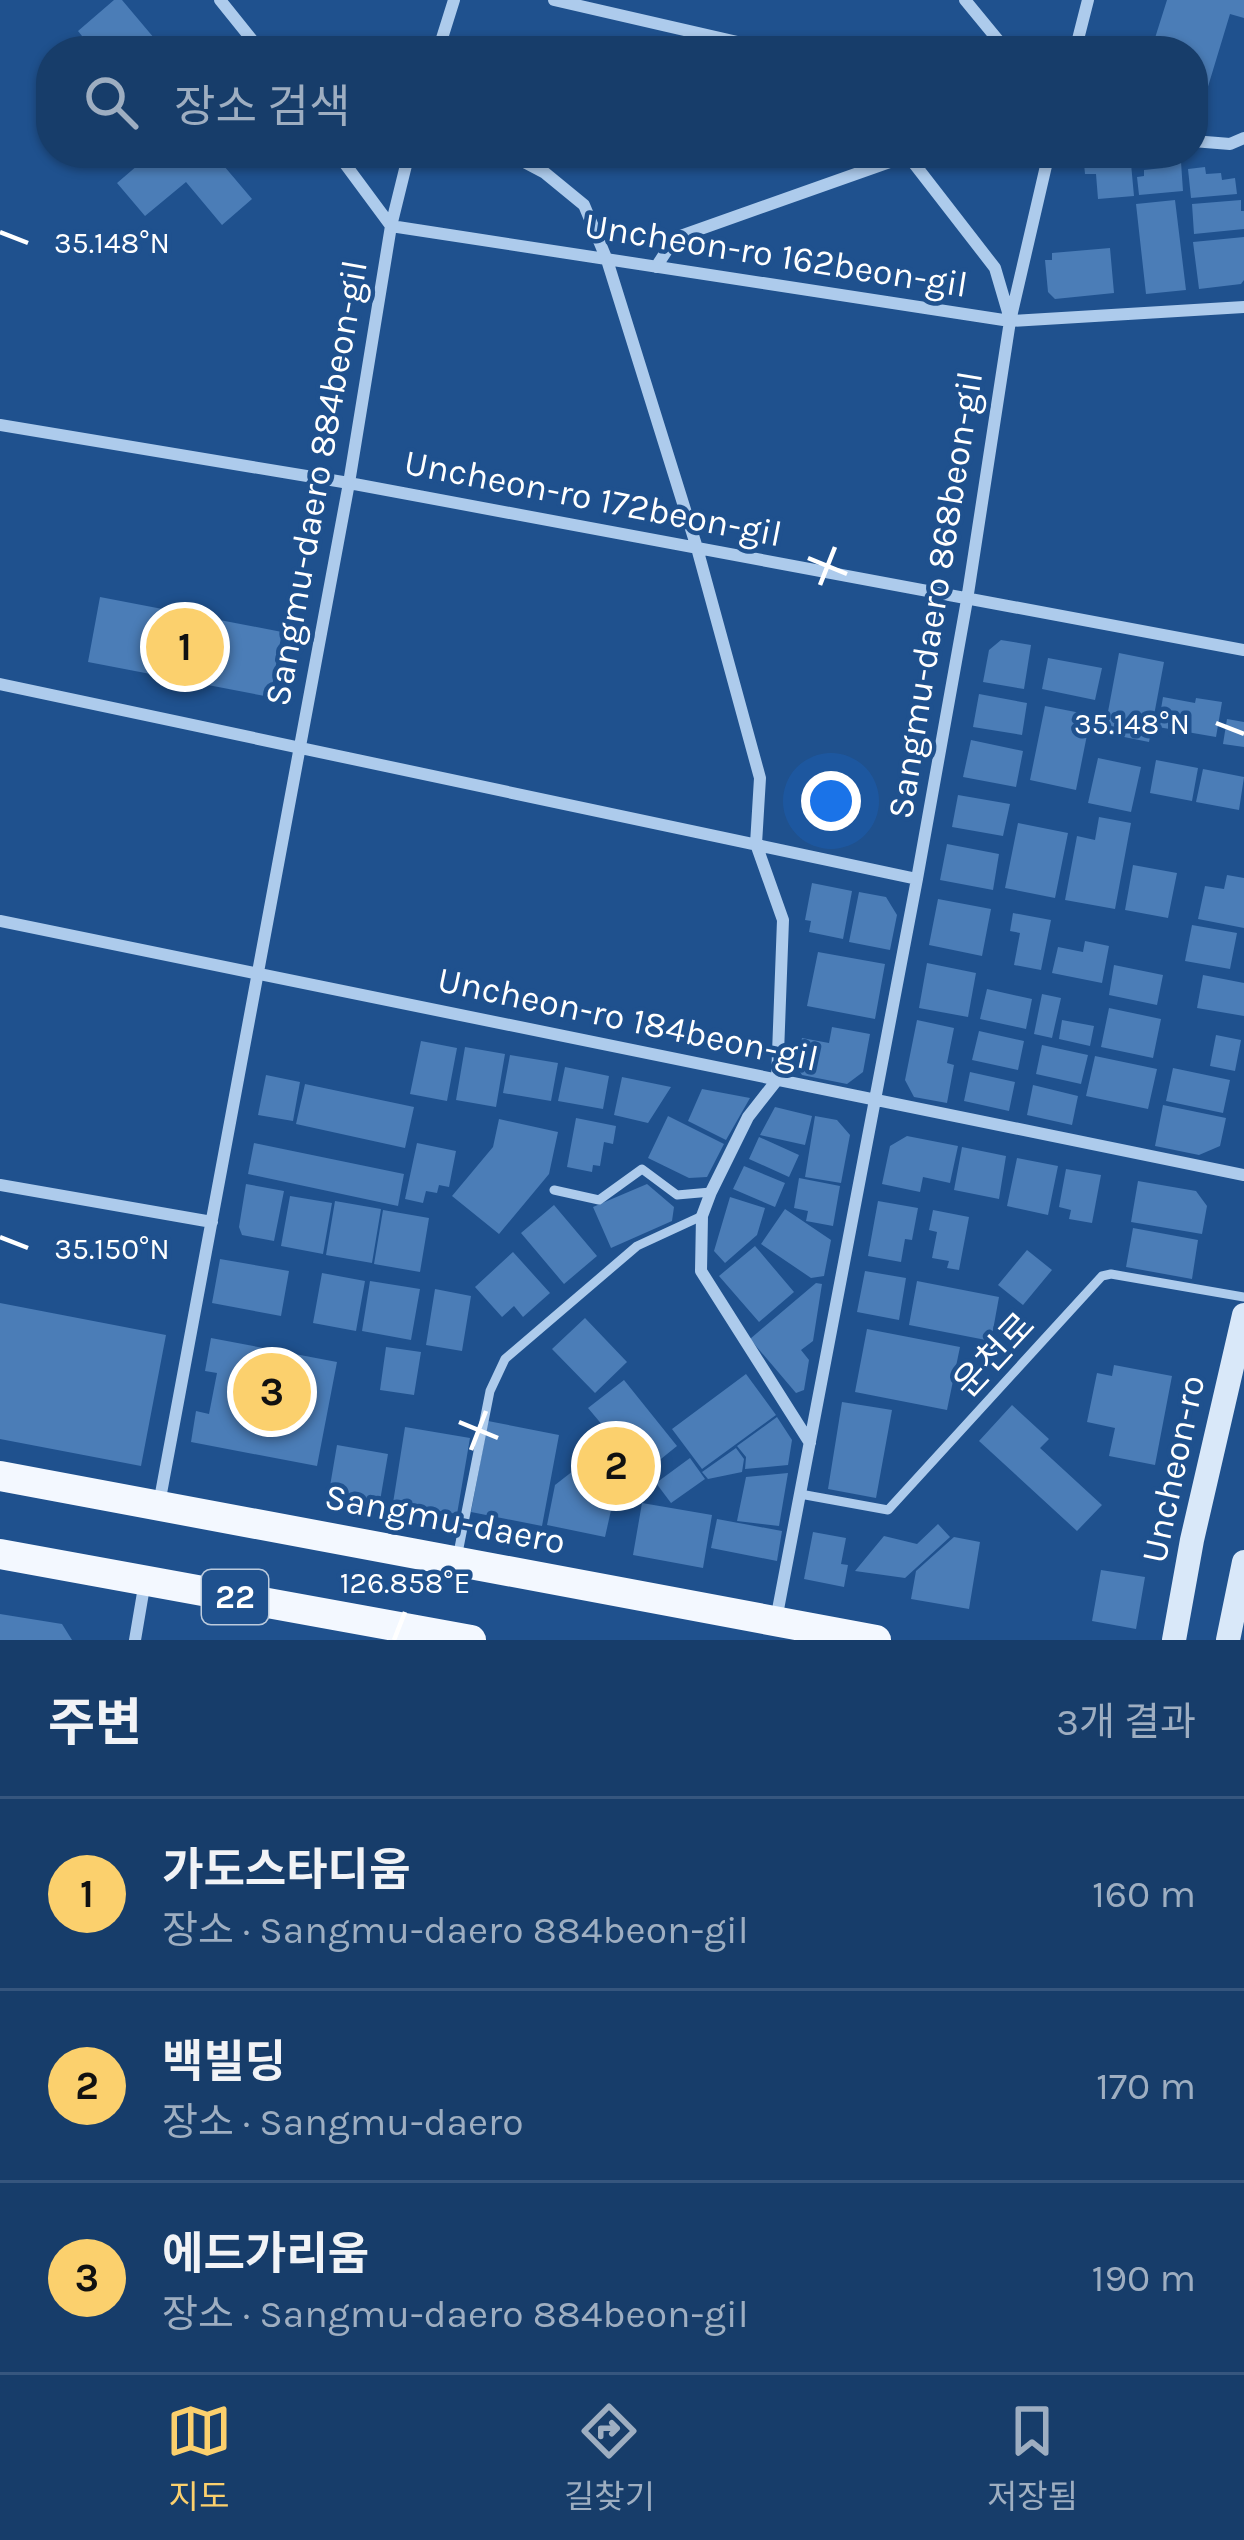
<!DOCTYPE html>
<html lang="ko">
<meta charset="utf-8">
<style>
body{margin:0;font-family:Karla,"Noto Sans KR",sans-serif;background:#244872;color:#f1f3f6}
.you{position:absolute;left:831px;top:801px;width:42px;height:42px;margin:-30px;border:9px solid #fff;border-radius:50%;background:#1a73e8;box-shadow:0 0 0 18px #1a73e833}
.badge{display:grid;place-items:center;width:78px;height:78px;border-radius:50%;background:#fbd06d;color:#111;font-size:39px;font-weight:700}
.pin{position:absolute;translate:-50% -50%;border:6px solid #fff;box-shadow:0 3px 12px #0006}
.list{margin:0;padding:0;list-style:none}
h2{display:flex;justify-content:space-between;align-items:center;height:156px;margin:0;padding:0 48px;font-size:51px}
h2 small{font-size:39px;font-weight:400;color:#9eaec1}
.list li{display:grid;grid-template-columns:78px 1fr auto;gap:36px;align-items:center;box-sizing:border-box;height:192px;padding:0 48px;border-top:3px solid #36567e}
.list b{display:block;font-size:45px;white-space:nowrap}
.list p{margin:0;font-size:39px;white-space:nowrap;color:#9eaec1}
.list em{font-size:39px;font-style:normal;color:#9eaec1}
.icon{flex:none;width:66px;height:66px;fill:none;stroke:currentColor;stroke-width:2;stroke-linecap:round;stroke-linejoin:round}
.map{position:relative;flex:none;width:1244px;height:1640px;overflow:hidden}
.search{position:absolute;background:#173d6a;box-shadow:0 3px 9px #0004;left:36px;right:36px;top:36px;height:132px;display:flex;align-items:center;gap:30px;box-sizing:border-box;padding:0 42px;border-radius:48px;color:#9eaec1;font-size:45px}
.sheet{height:732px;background:#173d6a}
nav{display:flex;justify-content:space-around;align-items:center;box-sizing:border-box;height:168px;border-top:3px solid #36567e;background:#173d6a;font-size:33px;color:#9eaec1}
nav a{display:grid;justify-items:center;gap:6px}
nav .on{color:#fbd06d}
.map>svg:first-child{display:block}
</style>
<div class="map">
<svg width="1244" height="1640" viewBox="0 0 1244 1640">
<rect width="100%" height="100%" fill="#1f518e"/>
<path fill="#4b7db7" d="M114 0H122L165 51H94L78 31Z
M1167 0H1244V18L1230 14 1200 113 1193 111V51H1163L1166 41 1155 38Z
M152 153H213L252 199 222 225 186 182 145 216 117 183Z
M1083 153H1130L1134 196 1098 199 1096 174H1085Z
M1181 162 1183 191 1139 195 1137 177 1144 176V170L1163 168 1162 164Z
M1205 167 1206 174 1221 173 1222 180 1235 178 1237 194 1191 198 1188 169Z
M1175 200 1186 290 1146 294 1136 204Z
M1241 200V211H1244V229L1194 234 1192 204Z
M1244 237V280L1241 284 1199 289 1193 242Z
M1110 248 1114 293 1055 299 1048 292 1045 260H1052V253Z
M100 597 282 632 270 697 88 662Z
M1001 640 1031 645 1024 689 983 682 989 650Z
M1119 653 1164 662 1149 742 1104 733Z
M1048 658 1102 668 1095 700 1042 689Z
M979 694 1027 703 1022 735 973 727Z
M1163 697 1195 703 1196 698 1222 702 1216 737 1158 727Z
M1045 706 1091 715 1076 790 1030 780Z
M1227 719 1244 722V747L1223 744Z
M971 740 1023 751 1016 787 963 777Z
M1098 758 1141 767 1131 812 1088 803Z
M1156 760 1198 768 1192 801 1150 793Z
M1203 769 1244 777 1239 810 1196 802Z
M958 795 1010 804 1003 836 952 827Z
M1099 817 1131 823 1115 909 1065 900 1077 836 1095 840Z
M1018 823 1068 833 1055 898 1005 888Z
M947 844 999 854 993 890 940 880Z
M1133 865 1177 873 1168 918 1125 910Z
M1227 875 1244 878V928L1198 919 1205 886 1224 889Z
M812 883 852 891 843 939 809 932 811 921 805 920Z
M859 892 886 897 897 915 890 950 849 942Z
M938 899 991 909 982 956 929 945Z
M1013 913 1051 920 1041 970 1014 965 1020 933 1010 931Z
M1192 925 1237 933 1230 969 1185 961Z
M1085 941 1109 946 1102 983 1052 973 1058 947 1083 952Z
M818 952 885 964 875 1019 807 1006Z
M927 963 976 973 968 1017 919 1008Z
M1114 965 1163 975 1157 1005 1109 995Z
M1203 975 1244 983V1016L1197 1008Z
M987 989 1032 999 1026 1029 980 1019Z
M1042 994 1061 998 1052 1038 1034 1034Z
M1109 1008 1161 1019 1153 1058 1101 1047Z
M917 1020 954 1028 947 1063 954 1065 947 1103 914 1097 905 1080Z
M1062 1020 1094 1026 1090 1046 1059 1039Z
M832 1027 870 1034 863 1072 847 1084 802 1075 797 1067 802 1038 829 1043Z
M979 1031 1024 1041 1018 1070 972 1060Z
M1216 1035 1241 1040 1235 1071 1210 1066Z
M421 1041 457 1048 447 1101 410 1094Z
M1042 1045 1088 1055 1081 1084 1036 1074Z
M465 1047 505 1054 496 1107 456 1100Z
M510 1055 558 1063 551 1101 503 1093Z
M1095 1056 1157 1069 1148 1109 1086 1096Z
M565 1067 609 1076 603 1109 558 1101Z
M1173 1068 1230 1080 1223 1113 1166 1101Z
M970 1072 1015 1082 1009 1111 964 1101Z
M266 1075 300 1082 293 1121 258 1115Z
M622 1077 671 1087 648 1123 614 1115Z
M305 1084 414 1107 405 1148 296 1124Z
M1033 1085 1078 1096 1072 1125 1027 1115Z
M702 1089 750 1098 726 1140 688 1121Z
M1163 1105 1226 1118 1220 1146 1199 1155 1155 1146Z
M775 1107 812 1116 805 1145 760 1135Z
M668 1116 724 1144 707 1177 689 1178 648 1158Z
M815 1116 837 1120 850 1135 841 1183 805 1177Z
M576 1118 616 1126 613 1144 604 1142 600 1166 593 1165 592 1172 567 1167Z
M499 1119 558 1132 549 1174 499 1234 452 1196 493 1147Z
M907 1136 958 1146 950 1183 923 1177 920 1192 882 1184 890 1146Z
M759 1137 799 1155 789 1177 749 1159Z
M254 1143 404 1174 398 1206 248 1174Z
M417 1143 456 1151 449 1187 439 1185 437 1193 426 1191 423 1203 405 1199Z
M962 1147 1006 1156 999 1199 954 1190Z
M1017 1158 1058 1166 1048 1215 1007 1206Z
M744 1166 785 1183 775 1207 733 1189Z
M1066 1169 1101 1175 1092 1223 1069 1219 1071 1210 1059 1207Z
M799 1178 840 1186 833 1226 806 1221 808 1211 794 1208Z
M1138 1181 1196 1191 1207 1206 1202 1234 1131 1222Z
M246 1184 284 1191 274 1241 242 1235 239 1227Z
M647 1184 674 1207 672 1221 611 1248 593 1207Z
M290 1196 332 1203 323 1254 281 1246Z
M730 1197 765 1208 757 1235 725 1263 714 1251Z
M335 1201 381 1209 372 1263 326 1255Z
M878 1201 918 1208 912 1240 905 1239 901 1262 868 1256Z
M554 1205 597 1256 564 1284 521 1233Z
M785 1209 831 1240 824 1276 811 1278 761 1244Z
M383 1210 429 1218 420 1272 374 1264Z
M933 1210 969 1217 959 1270 947 1268 949 1261 932 1258 937 1232 929 1230Z
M1133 1228 1198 1240 1192 1279 1126 1267Z
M755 1246 794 1292 759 1322 719 1276Z
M1027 1250 1052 1270 1023 1305 998 1285Z
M513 1252 550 1293 523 1317 514 1306 502 1317 475 1287Z
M220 1259 289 1271 281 1316 212 1303Z
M865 1271 906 1278 899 1320 857 1312Z
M322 1273 365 1281 356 1331 313 1323Z
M370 1281 420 1289 411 1340 362 1331Z
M917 1281 999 1297 991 1341 909 1325Z
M816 1283 822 1284 813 1341 801 1350 809 1360 804 1390 796 1393 750 1339Z
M435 1289 471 1296 462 1351 426 1345Z
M0 1303 166 1335 141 1466 0 1439Z
M585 1318 627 1362 595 1393 552 1349Z
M867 1329 960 1347 947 1410 855 1392Z
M211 1338 337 1362 317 1466 191 1442 196 1411 209 1414 217 1373 205 1371Z
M386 1347 421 1352 414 1395 380 1390Z
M1114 1365 1172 1376 1155 1465 1109 1456 1115 1428 1087 1422 1097 1373 1112 1376Z
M746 1374 776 1415 702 1469 672 1429Z
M624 1380 677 1446 614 1497 605 1537 547 1525 555 1485 614 1439 588 1408Z
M842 1402 892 1410 876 1498 828 1489Z
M1012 1405 1049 1439 1040 1448 1102 1505 1077 1531 979 1441Z
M777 1417 792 1440 788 1465 745 1469 746 1457 737 1446Z
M488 1421 559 1435 542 1526 471 1512Z
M405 1427 470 1438 457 1514 393 1503Z
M337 1445 388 1454 380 1501 329 1492Z
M736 1448 744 1459 742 1472 708 1479 702 1472Z
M690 1458 705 1479 671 1503 656 1483Z
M788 1473 779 1526 737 1521 746 1477Z
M642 1503 712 1515 703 1568 633 1555Z
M717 1519 782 1531 777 1561 711 1548Z
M938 1524 950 1537 905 1578 855 1571 884 1536 917 1544Z
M813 1532 846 1538 841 1564 848 1565 844 1587 804 1579Z
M954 1537 980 1542 969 1609 911 1599 916 1571Z
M1101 1570 1145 1577 1136 1629 1092 1621Z
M0 1614 62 1624 72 1640H0Z"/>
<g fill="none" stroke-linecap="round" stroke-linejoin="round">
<path stroke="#adcbec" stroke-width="9" d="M554 1190 599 1200 642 1169 677 1195 711 1192
M800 1494 888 1510 1102 1276 1111 1274 1244 1297
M457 1558 490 1391 505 1359 637 1246 702 1216"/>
<path stroke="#adcbec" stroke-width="12" d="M220 0 261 51
M554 0 776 51
M965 0 1007 51
M438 51 454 0
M1075 51 1088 0
M1193 141 1230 144 1244 138
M337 153 391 226 1010 321 1244 307
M507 153 545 173 584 205 607 260 697 548 760 778 756 844 783 920 777 1080 748 1117 711 1192 702 1216 701 1271 810 1443
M909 157 995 268 1010 319
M656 267 675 238 915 153
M0 425 349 483 1244 650
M0 684 917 879
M0 921 1244 1175
M0 1185 212 1222
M159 1504 349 483 391 226 409 153
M776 1620 917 879 967 600 1010 321 1049 153
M135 1640 145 1581"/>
<path stroke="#d9e8f9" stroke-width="24" d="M1174 1640 1192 1540 1244 1315
M1228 1640 1244 1562"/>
<path stroke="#f3f8ff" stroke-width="30" d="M0 1476 876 1640
M0 1554 471 1640"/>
</g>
<path fill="none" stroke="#fff" stroke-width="4.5" d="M0 232 28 243M808 558 847 574M820 585 835 547M1216 723 1244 734M0 1237 28 1248M459 1422 498 1438M471 1450 486 1411M394 1640 405 1612"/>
<g text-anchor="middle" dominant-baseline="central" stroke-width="9" stroke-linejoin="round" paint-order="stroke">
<rect fill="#1f518e" stroke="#bccbdd" stroke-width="3" x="202" y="1570" width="66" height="54" rx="9"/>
<g font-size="33" font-weight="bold" fill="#fff">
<text x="235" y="1597">22</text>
</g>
<g font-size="36" fill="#fff" stroke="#1f518e">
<text transform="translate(776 255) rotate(9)">Uncheon-ro 162beon-gil</text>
<text transform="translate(316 483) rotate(-80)">Sangmu-daero 884beon-gil</text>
<text transform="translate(593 498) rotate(11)">Uncheon-ro 172beon-gil</text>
<text transform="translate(935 595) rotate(-81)">Sangmu-daero 868beon-gil</text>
<text transform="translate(628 1019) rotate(12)">Uncheon-ro 184beon-gil</text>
<text transform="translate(994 1355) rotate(-47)">운천로</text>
<text transform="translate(1173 1469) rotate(-78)">Uncheon-ro</text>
<text transform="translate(445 1519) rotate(11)">Sangmu-daero</text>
</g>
</g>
<g font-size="30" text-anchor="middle" fill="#fff" stroke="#1f518e" stroke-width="9" stroke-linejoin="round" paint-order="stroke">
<text x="112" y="253">35.148°N</text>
<text x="1132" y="734">35.148°N</text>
<text x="112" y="1259">35.150°N</text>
<text x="405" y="1593">126.858°E</text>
</g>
</svg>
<div class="you"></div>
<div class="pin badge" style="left:185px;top:647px">1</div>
<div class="pin badge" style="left:616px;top:1466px">2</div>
<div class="pin badge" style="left:272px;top:1392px">3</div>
<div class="search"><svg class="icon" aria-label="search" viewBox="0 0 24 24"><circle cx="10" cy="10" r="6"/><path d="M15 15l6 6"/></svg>장소 검색</div>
</div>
<section class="sheet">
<h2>주변<small>3개 결과</small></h2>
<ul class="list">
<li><span class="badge">1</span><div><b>가도스타디움</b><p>장소 · Sangmu-daero 884beon-gil</p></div><em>160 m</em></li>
<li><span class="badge">2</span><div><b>백빌딩</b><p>장소 · Sangmu-daero</p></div><em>170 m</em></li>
<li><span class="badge">3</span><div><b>에드가리움</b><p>장소 · Sangmu-daero 884beon-gil</p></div><em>190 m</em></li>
</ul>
</section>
<nav>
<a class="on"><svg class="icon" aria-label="map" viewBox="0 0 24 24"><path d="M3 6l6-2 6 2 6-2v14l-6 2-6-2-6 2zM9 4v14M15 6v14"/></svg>지도</a>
<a><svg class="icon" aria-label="directions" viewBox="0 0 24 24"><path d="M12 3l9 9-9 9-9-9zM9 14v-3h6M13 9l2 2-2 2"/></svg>길찾기</a>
<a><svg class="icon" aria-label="saved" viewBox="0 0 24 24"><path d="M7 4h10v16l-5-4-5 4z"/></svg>저장됨</a>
</nav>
